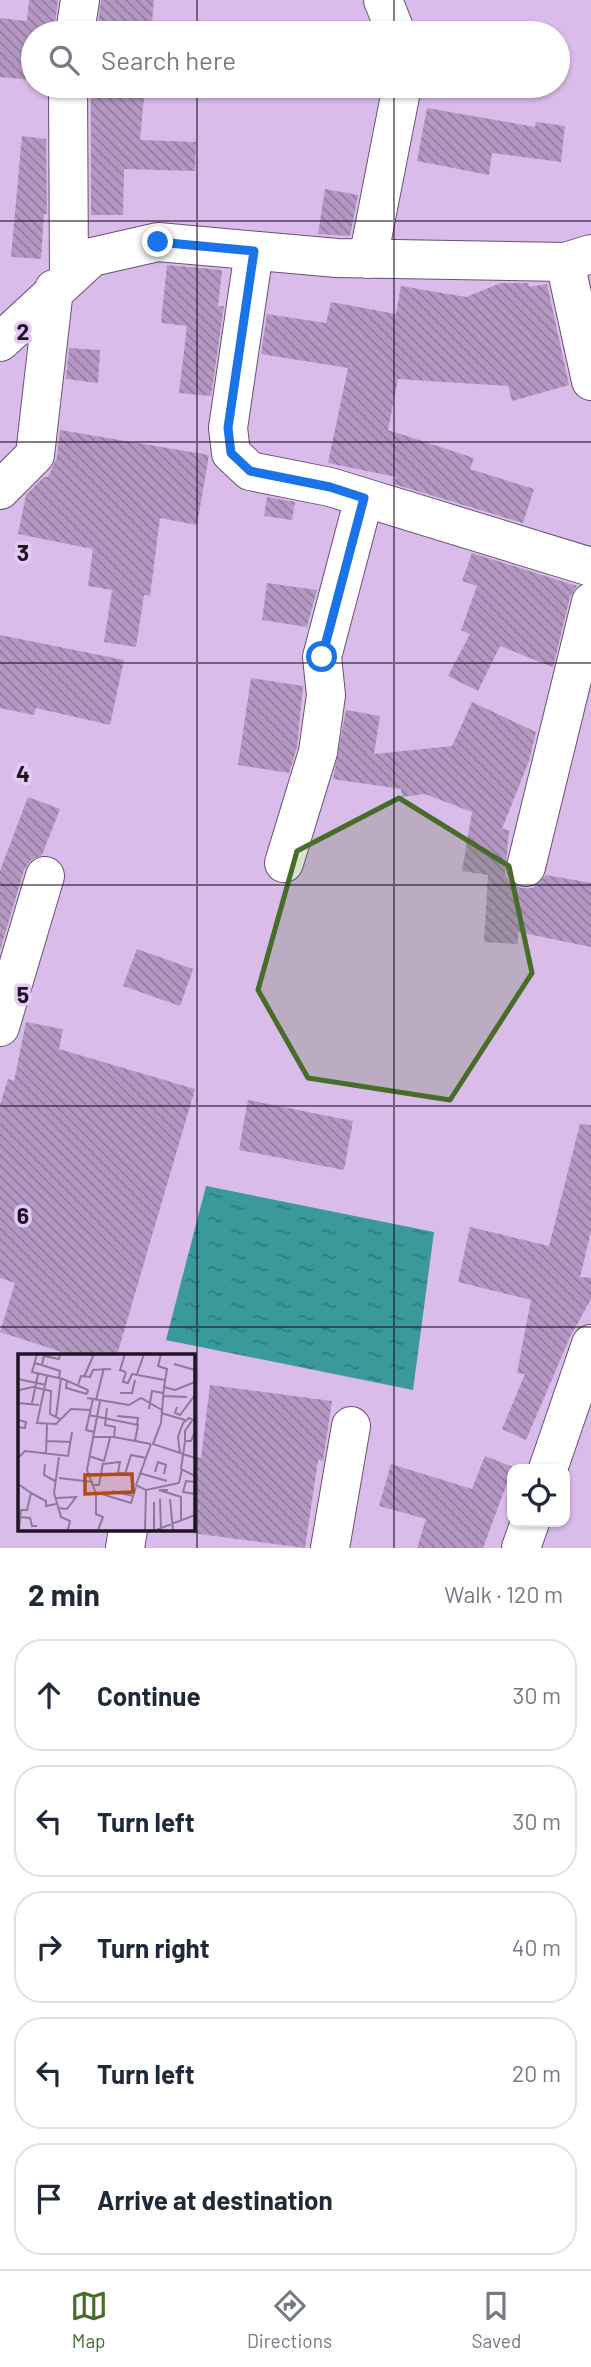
<!DOCTYPE html>
<meta charset="utf-8">
<style>
body{margin:0;font-family:Barlow,sans-serif;background:#f2f2f3;color:#1f2937}
.controls{position:absolute;right:21px;bottom:21px;display:grid;overflow:hidden;border-radius:14px;box-shadow:0 2px 5px #0004}
.controls button{width:63px;height:63px;display:grid;place-items:center;padding:0;border:0;border-bottom:2px solid #e0e1e3;background:#fff;color:#1f2937;font:35px sans-serif}
.stop{position:absolute;width:21px;height:21px;margin:-16px;border:5px solid #1a73e8;border-radius:50%;background:#fff}
.stop.end{background:#1a73e8;border-color:#fff;box-shadow:0 2px 7px #0008}
.list{margin:0;padding:0;list-style:none}
h2{display:flex;justify-content:space-between;align-items:center;height:91px;margin:0;padding:0 28px;font-size:30px}
h2 small{font-size:23px;font-weight:400;color:#747a83}
.list li{display:grid;grid-template-columns:46px 1fr auto;gap:21px;align-items:center;box-sizing:border-box;height:112px;margin:0 14px 14px;padding:0 14px;border:2px solid #e0e1e3;border-radius:28px}
.list b{display:block;font-size:26px;white-space:nowrap}
.list em{font-size:23px;font-style:normal;color:#747a83}
.icon{flex:none;width:38px;height:38px;fill:none;stroke:currentColor;stroke-width:2;stroke-linecap:round;stroke-linejoin:round}
.map{position:relative;flex:none;width:591px;height:1548px;overflow:hidden}
.search{position:absolute;background:#fff;box-shadow:0 2px 5px #0004;left:21px;right:21px;top:21px;height:77px;display:flex;align-items:center;gap:18px;box-sizing:border-box;padding:0 24px;border-radius:38px;color:#747a83;font-size:26px}
.sheet{height:721px;background:#fff}
nav{display:flex;justify-content:space-around;align-items:center;box-sizing:border-box;height:98px;border-top:2px solid #e0e1e3;background:#fff;font-size:19px;color:#747a83}
nav a{display:grid;justify-items:center;gap:4px}
nav .on{color:#476d28}
.map>svg:first-child{display:block}
</style>
<div class="map">
<svg width="591" height="1548" viewBox="0 0 591 1548">
<defs>
<pattern id="water-ripples" width="26" height="14" patternUnits="userSpaceOnUse" patternTransform="scale(1.75)"><rect width="26" height="14" fill="#399a99"/><path d="M2 4q2-2 4 0t4 0M15 11q2-2 4 0t4 0" fill="none" stroke="#2f7c7d"/></pattern>
<pattern id="building-back-hatch" width="6" height="6" patternUnits="userSpaceOnUse" patternTransform="scale(1.75)"><rect width="6" height="6" fill="#b498c3"/><path d="M-1 5l2 2M0 0l6 6M5-1l2 2" fill="none" stroke="#927b9e"/></pattern>
</defs>
<rect width="100%" height="100%" fill="#d9bce9"/>
<path fill="url(#water-ripples)" d="M206 1186 434 1232 413 1390 166 1340Z"/>
<path fill="url(#building-back-hatch)" d="M29 0H58L54 33H33V80L0 77V18L27 21Z
M101 0H154L151 33H97Z
M91 86H145L140 140 196 142 195 171 124 169 123 215H91Z
M427 108 535 127 536 122 565 126 561 162 492 153 489 175 417 161Z
M22 136 46 139 47 214H44L41 259 11 257Z
M325 189 358 195 350 236 318 234Z
M167 265 222 270 218 306H224L211 396 179 393 187 326 161 323Z
M501 283H528L529 287 547 284 569 385 512 401 508 386 398 379 388 430 474 458 470 469 534 489 523 523 394 484 396 477 328 463 348 368 261 354 267 314 326 323 331 302 396 314 401 286 466 297Z
M69 348 100 350 98 383 66 379Z
M60 430 209 455 197 525 160 518 150 596 144 595 136 647 104 642 112 590 88 586 93 549 18 534 26 495 44 477H48L57 457Z
M267 497 295 502 292 520 264 516Z
M472 553 577 586 570 597 553 667 500 646 478 691 448 676 470 634 461 630 477 586 462 581Z
M267 583 317 590 307 627 262 620Z
M0 635 124 660 110 725 36 708 34 715 0 708Z
M251 678 303 686 297 747 289 773 238 765Z
M472 702 536 732 529 761 502 829 509 830 505 874 511 883 521 888H533L546 875 591 883V947L518 932V944L484 942 488 875 462 871 472 812 425 794 402 797 401 789 333 779 346 710 380 716 374 754 452 746Z
M28 797 60 809 42 855 31 860 24 870 0 950V871Z
M137 949 193 969 180 1006 123 986Z
M26 1022 63 1029 59 1049 195 1089 117 1355H71L0 1332 15 1283 0 1278V1105L8 1079 14 1081Z
M248 1100 353 1121 344 1170 239 1150Z
M580 1124 591 1125V1231L580 1277 591 1278V1299L570 1337 526 1440 502 1429 525 1374 517 1373 531 1300 458 1282 470 1227 549 1246Z
M210 1385 332 1401 323 1461 318 1460 305 1548 192 1533V1482L196 1457 201 1458Z
M485 1456 513 1467 483 1548H417L426 1519 379 1506 391 1464 472 1489Z"/>
<g fill="none" stroke-linecap="round" stroke-linejoin="round">
<defs>
<path id="minor" d="M383 0 396 33
M75 33 80 0
M68 86 69 278
M254 251 228 428 231 453 250 471 330 487 591 567
M368 259 402 86
M565 262 591 381
M0 342 92 257 158 242 337 258 565 262 591 254
M0 490 35 455 54 289
M284 863 318 752 326 695 322 657 364 498
M526 867 591 602
M0 1027 45 876
M548 1469 591 1344
M125 1548 128 1529
M330 1548 351 1426
M521 1548 530 1522"/>
</defs>
<use href="#minor" stroke="#695077" stroke-width="40"/>
<use href="#minor" stroke="#fff" stroke-width="38"/>
</g>
<g fill="none" stroke-linecap="round" stroke-linejoin="round">
<path stroke="#1a73e8" stroke-width="9" d="M158 242 254 251 228 428 231 453 250 471 330 487 364 498 322 657"/>
</g>
<path fill="#476d28" fill-opacity="0.2" stroke="#476d28" stroke-width="5" stroke-linejoin="round" d="M399 798 509 866 532 973 450 1100 308 1078 258 990 297 851Z"/>
<path fill="none" stroke="#1f1424" stroke-width="2" stroke-opacity="0.55" d="M197 0V33M394 0V33M197 86V1548M394 86V1548M0 221H591M0 442H591M0 663H591M0 885H591M0 1106H591M0 1327H591"/>
<g transform="translate(18 1354)">
<rect width="177" height="177" fill="#d9bce9"/>
<path fill="none" stroke="#8f799a" stroke-width="2" d="M19 0 14 18 45 25 70 36 69 40M107 0 102 16 108 18M143 0 140 12 149 15 146 33 157 36 177 28M16 9 24 11 26 2 41 5 42 1M156 10 177 16M24 11 42 17 41 24M108 18 105 28 110 29 114 20 147 26M119 20 126 0M29 22 19 69 38 70 53 55 72 56M66 23 76 0M0 25 28 31M49 27 48 34 69 40M60 31 63 22 72 23 75 16 93 15M146 33 143 69 135 90 177 104M102 39H114L117 26M145 42 169 43M0 43 1 36 15 33 33 37 32 60 42 65M69 44 111 51 123 44 144 56M75 45 68 76 76 78M78 46 86 14M0 49 21 51M14 49 20 20M159 53 157 59 162 61 177 41M131 55 134 37 145 39M143 59 167 66M71 61 120 71 117 87M99 62 120 64 119 71M38 63 43 24M175 65 167 77V87H173L177 78M0 66 8 68 7 74 0 73M75 83H96L97 73 87 71 89 54M96 83 133 90M29 87 53 88M167 87 163 115 177 122M162 99 160 83 165 69 171 64 177 67M28 100 29 70M71 102 86 107 92 84M41 103 36 139 43 163 52 167 50 176M0 104 7 97 50 102 54 78M27 110 26 121 37 127M85 110 102 108 100 118 107 120 113 101 128 104M137 118 140 108 148 111 146 120M121 119 149 127M41 124 75 128M177 128 168 127 165 138 177 140M0 130 13 139 9 156H3L1 176M75 131H81L85 109M128 136 161 129 164 115M150 136H141L163 143V166M94 137 115 142M77 138 113 149 118 133M13 139 28 147V152L38 150M38 144 58 143 49 155 40 154M142 145 143 175M152 145 155 176M136 148V176M2 163 12 164 14 172H19M80 176 85 163 78 160V140L69 116 82 47M127 176 128 136 118 131 133 90M138 176 177 161"/>
<path fill="#b64812" fill-opacity="0.15" stroke="#b64812" stroke-width="3.5" d="M114 120 115 138 67 140V121Z"/>
<rect width="177" height="177" fill="none" stroke="#1f1424" stroke-width="3.5"/>
</g>
<g font-size="23" text-anchor="middle" font-weight="bold" fill="#1f1424" stroke="#e6c9f6" stroke-width="7" stroke-linejoin="round" paint-order="stroke">
<text x="23" y="340">2</text>
<text x="23" y="561">3</text>
<text x="23" y="782">4</text>
<text x="23" y="1003">5</text>
<text x="23" y="1224">6</text>
</g>
</svg>
<div class="controls">
<button><svg class="icon" aria-label="locate" viewBox="0 0 24 24"><circle cx="12" cy="12" r="6"/><path d="M12 2v4M12 18v4M2 12h4M18 12h4"/></svg></button>
</div>
<div class="stop" style="left:322px;top:657px"></div>
<div class="stop end" style="left:158px;top:242px"></div>
<div class="search"><svg class="icon" aria-label="search" viewBox="0 0 24 24"><circle cx="10" cy="10" r="6"/><path d="M15 15l6 6"/></svg>Search here</div>
</div>
<section class="sheet">
<h2>2 min<small>Walk · 120 m</small></h2>
<ul class="list">
<li><svg class="icon" aria-label="ahead" viewBox="0 0 24 24"><path d="M12 20V5M6 11l6-6 6 6"/></svg><div><b>Continue</b></div><em>30 m</em></li>
<li><svg class="icon" aria-label="left" viewBox="0 0 24 24"><path d="M17 20v-9H6M10 6l-5 5 5 5"/></svg><div><b>Turn left</b></div><em>30 m</em></li>
<li><svg class="icon" aria-label="right" viewBox="0 0 24 24"><path d="M7 20v-9h11M14 6l5 5-5 5"/></svg><div><b>Turn right</b></div><em>40 m</em></li>
<li><svg class="icon" aria-label="left" viewBox="0 0 24 24"><path d="M17 20v-9H6M10 6l-5 5 5 5"/></svg><div><b>Turn left</b></div><em>20 m</em></li>
<li><svg class="icon" aria-label="arrive" viewBox="0 0 24 24"><path d="M6 21V4h12l-3 4 3 4H6"/></svg><div><b>Arrive at destination</b></div></li>
</ul>
</section>
<nav>
<a class="on"><svg class="icon" aria-label="map" viewBox="0 0 24 24"><path d="M3 6l6-2 6 2 6-2v14l-6 2-6-2-6 2zM9 4v14M15 6v14"/></svg>Map</a>
<a><svg class="icon" aria-label="directions" viewBox="0 0 24 24"><path d="M12 3l9 9-9 9-9-9zM9 14v-3h6M13 9l2 2-2 2"/></svg>Directions</a>
<a><svg class="icon" aria-label="saved" viewBox="0 0 24 24"><path d="M7 4h10v16l-5-4-5 4z"/></svg>Saved</a>
</nav>
